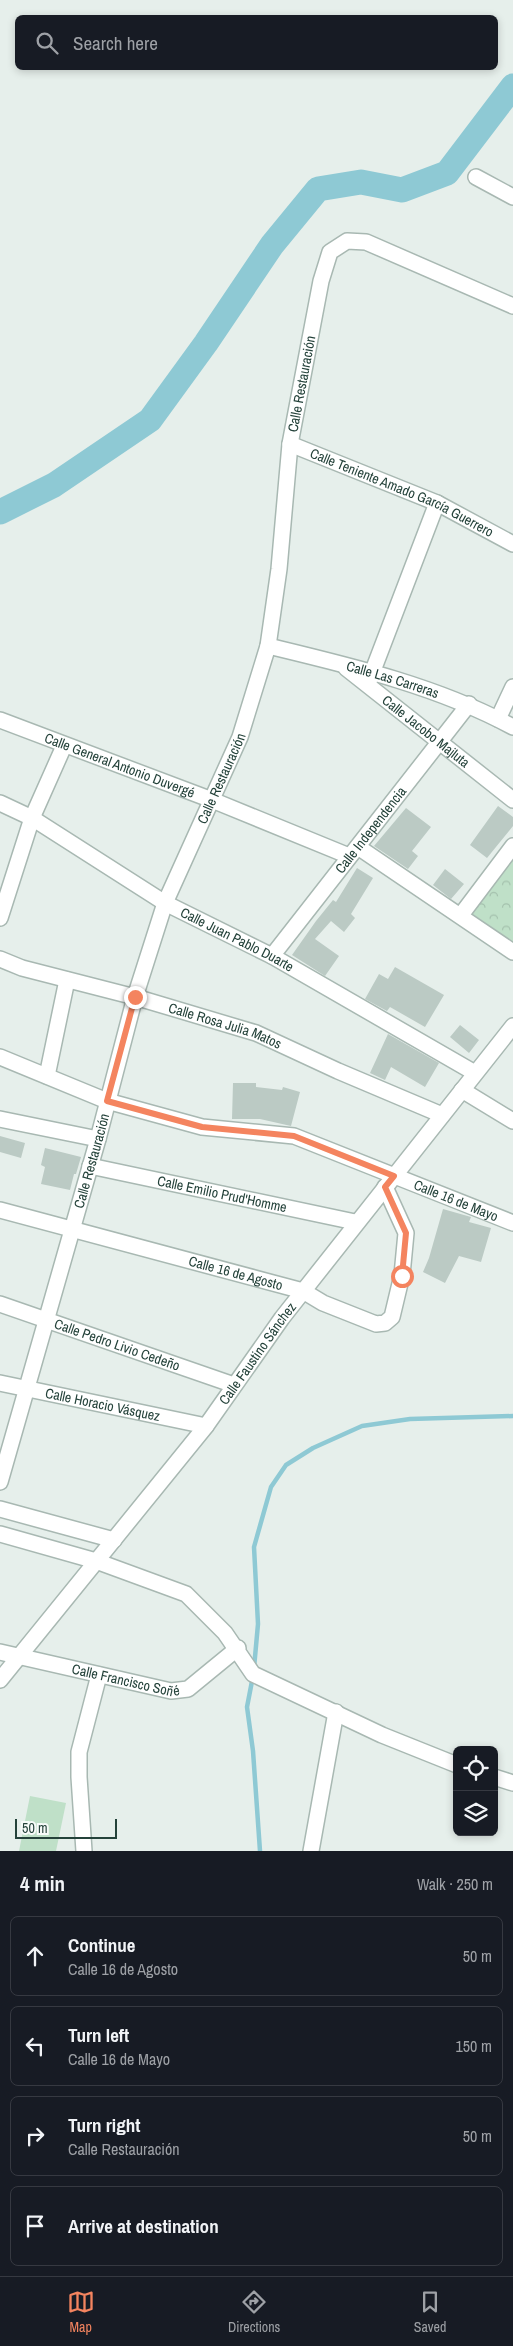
<!DOCTYPE html>
<meta charset="utf-8">
<style>
body{margin:0;font-family:"Archivo Narrow",sans-serif;background:#242831;color:#f1f3f6}
.controls{position:absolute;right:15px;bottom:15px;display:grid;overflow:hidden;border-radius:8px;box-shadow:0 2px 8px #0003}
.controls button{width:45px;height:45px;display:grid;place-items:center;padding:0;border:0;border-bottom:1px solid #363941;background:#171b24;color:#f1f3f6;font:25px sans-serif}
.scale{position:absolute;left:15px;bottom:12px;width:102px;box-sizing:border-box;padding-left:5px;border:2px solid #24423a;border-top:0;font-size:14px;line-height:18px;white-space:nowrap;color:#24423a;-webkit-text-stroke:4px #f7fbf9;paint-order:stroke}
.stop{position:absolute;width:15px;height:15px;margin:-11px;border:4px solid #f4845f;border-radius:50%;background:#fff}
.stop.end{background:#f4845f;border-color:#fff;box-shadow:0 1px 5px #0008}
.list{margin:0;padding:0;list-style:none}
h2{display:flex;justify-content:space-between;align-items:center;height:65px;margin:0;padding:0 20px;font-size:21px}
h2 small{font-size:16px;font-weight:400;color:#9ea1a6}
.list li{display:grid;grid-template-columns:32px 1fr auto;gap:15px;align-items:center;box-sizing:border-box;height:80px;margin:0 10px 10px;padding:0 10px;border:1px solid #363941;border-radius:8px}
.list b{display:block;font-size:19px;white-space:nowrap}
.list p{margin:0;font-size:16px;white-space:nowrap;color:#9ea1a6}
.list em{font-size:16px;font-style:normal;color:#9ea1a6}
.icon{flex:none;width:28px;height:28px;fill:none;stroke:currentColor;stroke-width:2;stroke-linecap:round;stroke-linejoin:round}
.map{position:relative;flex:none;width:513px;height:1851px;overflow:hidden}
.search{position:absolute;background:#171b24;box-shadow:0 2px 8px #0003;left:15px;right:15px;top:15px;height:55px;display:flex;align-items:center;gap:12px;box-sizing:border-box;padding:0 18px;border-radius:8px;color:#9ea1a6;font-size:19px}
.sheet{height:425px;background:#171b24}
nav{display:flex;justify-content:space-around;align-items:center;box-sizing:border-box;height:70px;border-top:1px solid #363941;background:#171b24;font-size:14px;color:#9ea1a6}
nav a{display:grid;justify-items:center;gap:2px}
nav .on{color:#f4845f}
.map>svg:first-child{display:block}
</style>
<div class="map">
<svg width="513" height="1851" viewBox="0 0 513 1851">
<defs>
<pattern id="forest-crowns" width="20" height="18" patternUnits="userSpaceOnUse" patternTransform="scale(1.25)"><rect width="20" height="18" fill="#bfe0c8"/><path d="M2 6a3 3 0 1 1 6 0M12 15a3 3 0 1 1 6 0" fill="none" stroke="#a4c1ad"/></pattern>
</defs>
<rect width="100%" height="100%" fill="#e6efeb"/>
<path fill="url(#forest-crowns)" d="M513 859V942L471 913Z"/>
<path fill="#bfe0c8" d="M30 1796 66 1803 56 1851H19Z"/>
<g fill="none" stroke-linecap="round" stroke-linejoin="round">
<path stroke="#8ec9d4" stroke-width="4.5" d="M254 1668 258 1624 254 1547 271 1487 286 1465 313 1448 362 1426 410 1419 513 1416
M253 1676 247 1707 253 1751 260 1851"/>
<path stroke="#8ec9d4" stroke-width="25" d="M0 512 54 485 150 420 206 343 272 245 318 189 361 182 402 190 447 173 513 86"/>
</g>
<path fill="#bbcac4" d="M498 806 513 817V826L487 858 470 845Z
M406 808 431 827 412 851 418 856 408 869 374 846Z
M357 868 373 878 351 914 355 918 344 932 331 921 315 939 339 956 325 976 292 955 316 921 333 900 336 902Z
M445 869 464 884 451 899 433 885Z
M395 967 444 995 425 1027 390 1007 387 1011 365 999 379 974 388 979Z
M460 1025 479 1040 469 1053 450 1037Z
M388 1034 439 1063 425 1087 391 1067 385 1080 370 1073Z
M233 1083H256V1087L282 1090 283 1087 300 1092 291 1126 260 1119H232Z
M0 1136 25 1143 21 1158 0 1152Z
M45 1148 81 1157 76 1174H74L70 1190 41 1184 45 1167 41 1165Z
M443 1209 471 1217 469 1222 491 1228 481 1262 459 1256 445 1283 423 1272 429 1258Z"/>
<g fill="none" stroke-linecap="round" stroke-linejoin="round">
<defs>
<g id="minor">
<path d="M476 177 513 197"/>
<path id="s1" d="M290 444 437 503 513 544"/>
<path id="s2" d="M268 646C351 666 437 686 513 727"/>
<path id="s3" d="M346 668 513 800"/>
<path d="M369 681 437 503"/>
<path d="M498 719 513 687"/>
<path id="s4" d="M0 720 212 800 349 856"/>
<path id="s5" d="M0 803 32 818 165 903 272 956 475 1073"/>
<path d="M358 847 513 952"/>
<path d="M461 915 513 846"/>
<path d="M0 918 32 818 64 746"/>
<path id="s6" d="M272 956 469 704"/>
<path id="s7" d="M0 959 22 968 135 997 256 1033 338 1071 442 1115"/>
<path id="s8" d="M0 1057 107 1101 202 1127 294 1136 513 1223"/>
<path d="M47 1076 67 980"/>
<path d="M462 1090 513 1121"/>
<path d="M0 1119 98 1139"/>
<path id="s9" d="M90 1166 355 1222"/>
<path id="s10" d="M0 1210 303 1291 323 1303 376 1324 385 1323 392 1317 402 1275 406 1233 385 1187"/>
<path id="s11" d="M0 1304 234 1385"/>
<path id="s12" d="M0 1383 206 1426"/>
<path id="s13" d="M0 1482 98 1139 135 997 165 903 240 737 268 646 279 569 290 444 321 281 330 252 347 241 366 242 513 306"/>
<path d="M0 1509 114 1540"/>
<path d="M0 1534 96 1561 186 1594 225 1633 253 1674 382 1735 457 1765"/>
<path id="s14" d="M0 1652 171 1691 188 1689 238 1648"/>
<path id="s15" d="M0 1680 206 1426 282 1318 513 1026"/>
<path d="M494 1777 513 1783"/>
<path d="M84 1851 79 1777V1752L99 1675"/>
<path d="M311 1851 336 1712"/>
</g>
</defs>
<use href="#minor" stroke="#a8b8b2" stroke-width="18"/>
<use href="#minor" stroke="#fff" stroke-width="15"/>
</g>
<g fill="none" stroke-linecap="round" stroke-linejoin="round">
<path stroke="#f4845f" stroke-width="6" d="M135 997 107 1101 202 1127 294 1136 394 1176 385 1187 406 1233 402 1276"/>
</g>
<g text-anchor="middle" dominant-baseline="central" stroke-width="4" stroke-linejoin="round" paint-order="stroke">
<g font-size="14" fill="#24423a" stroke="#f7fbf9">
<text stroke="none"><textPath href="#s13" startOffset="1144">Calle Restauración</textPath></text>
<text stroke="none"><textPath href="#s1" startOffset="122">Calle Teniente Amado García Guerrero</textPath></text>
<text stroke="none"><textPath href="#s2" startOffset="129">Calle Las Carreras</textPath></text>
<text stroke="none"><textPath href="#s3" startOffset="102">Calle Jacobo Majluta</textPath></text>
<text stroke="none"><textPath href="#s4" startOffset="128">Calle General Antonio Duvergé</textPath></text>
<text stroke="none"><textPath href="#s13" startOffset="739">Calle Restauración</textPath></text>
<text stroke="none"><textPath href="#s6" startOffset="160">Calle Independencia</textPath></text>
<text stroke="none"><textPath href="#s5" startOffset="274">Calle Juan Pablo Duarte</textPath></text>
<text stroke="none"><textPath href="#s7" startOffset="235">Calle Rosa Julia Matos</textPath></text>
<text stroke="none"><textPath href="#s13" startOffset="334">Calle Restauración</textPath></text>
<text stroke="none"><textPath href="#s9" startOffset="135">Calle Emilio Prud'Homme</textPath></text>
<text stroke="none"><textPath href="#s8" startOffset="481">Calle 16 de Mayo</textPath></text>
<text stroke="none"><textPath href="#s10" startOffset="244">Calle 16 de Agosto</textPath></text>
<text stroke="none"><textPath href="#s11" startOffset="124">Calle Pedro Livio Cedeño</textPath></text>
<text stroke="none"><textPath href="#s15" startOffset="416">Calle Faustino Sánchez</textPath></text>
<text stroke="none"><textPath href="#s12" startOffset="105">Calle Horacio Vásquez</textPath></text>
<text stroke="none"><textPath href="#s14" startOffset="129">Calle Francisco Soñé</textPath></text>
</g>
</g>
</svg>
<div class="controls">
<button><svg class="icon" aria-label="locate" viewBox="0 0 24 24"><circle cx="12" cy="12" r="6"/><path d="M12 2v4M12 18v4M2 12h4M18 12h4"/></svg></button>
<button><svg class="icon" aria-label="layers" viewBox="0 0 24 24"><path d="M12 4l9 5-9 5-9-5zM3 14l9 5 9-5"/></svg></button>
</div>
<div class="scale">50 m</div>
<div class="stop" style="left:402px;top:1276px"></div>
<div class="stop end" style="left:135px;top:997px"></div>
<div class="search"><svg class="icon" aria-label="search" viewBox="0 0 24 24"><circle cx="10" cy="10" r="6"/><path d="M15 15l6 6"/></svg>Search here</div>
</div>
<section class="sheet">
<h2>4 min<small>Walk · 250 m</small></h2>
<ul class="list">
<li><svg class="icon" aria-label="ahead" viewBox="0 0 24 24"><path d="M12 20V5M6 11l6-6 6 6"/></svg><div><b>Continue</b><p>Calle 16 de Agosto</p></div><em>50 m</em></li>
<li><svg class="icon" aria-label="left" viewBox="0 0 24 24"><path d="M17 20v-9H6M10 6l-5 5 5 5"/></svg><div><b>Turn left</b><p>Calle 16 de Mayo</p></div><em>150 m</em></li>
<li><svg class="icon" aria-label="right" viewBox="0 0 24 24"><path d="M7 20v-9h11M14 6l5 5-5 5"/></svg><div><b>Turn right</b><p>Calle Restauración</p></div><em>50 m</em></li>
<li><svg class="icon" aria-label="arrive" viewBox="0 0 24 24"><path d="M6 21V4h12l-3 4 3 4H6"/></svg><div><b>Arrive at destination</b></div></li>
</ul>
</section>
<nav>
<a class="on"><svg class="icon" aria-label="map" viewBox="0 0 24 24"><path d="M3 6l6-2 6 2 6-2v14l-6 2-6-2-6 2zM9 4v14M15 6v14"/></svg>Map</a>
<a><svg class="icon" aria-label="directions" viewBox="0 0 24 24"><path d="M12 3l9 9-9 9-9-9zM9 14v-3h6M13 9l2 2-2 2"/></svg>Directions</a>
<a><svg class="icon" aria-label="saved" viewBox="0 0 24 24"><path d="M7 4h10v16l-5-4-5 4z"/></svg>Saved</a>
</nav>
